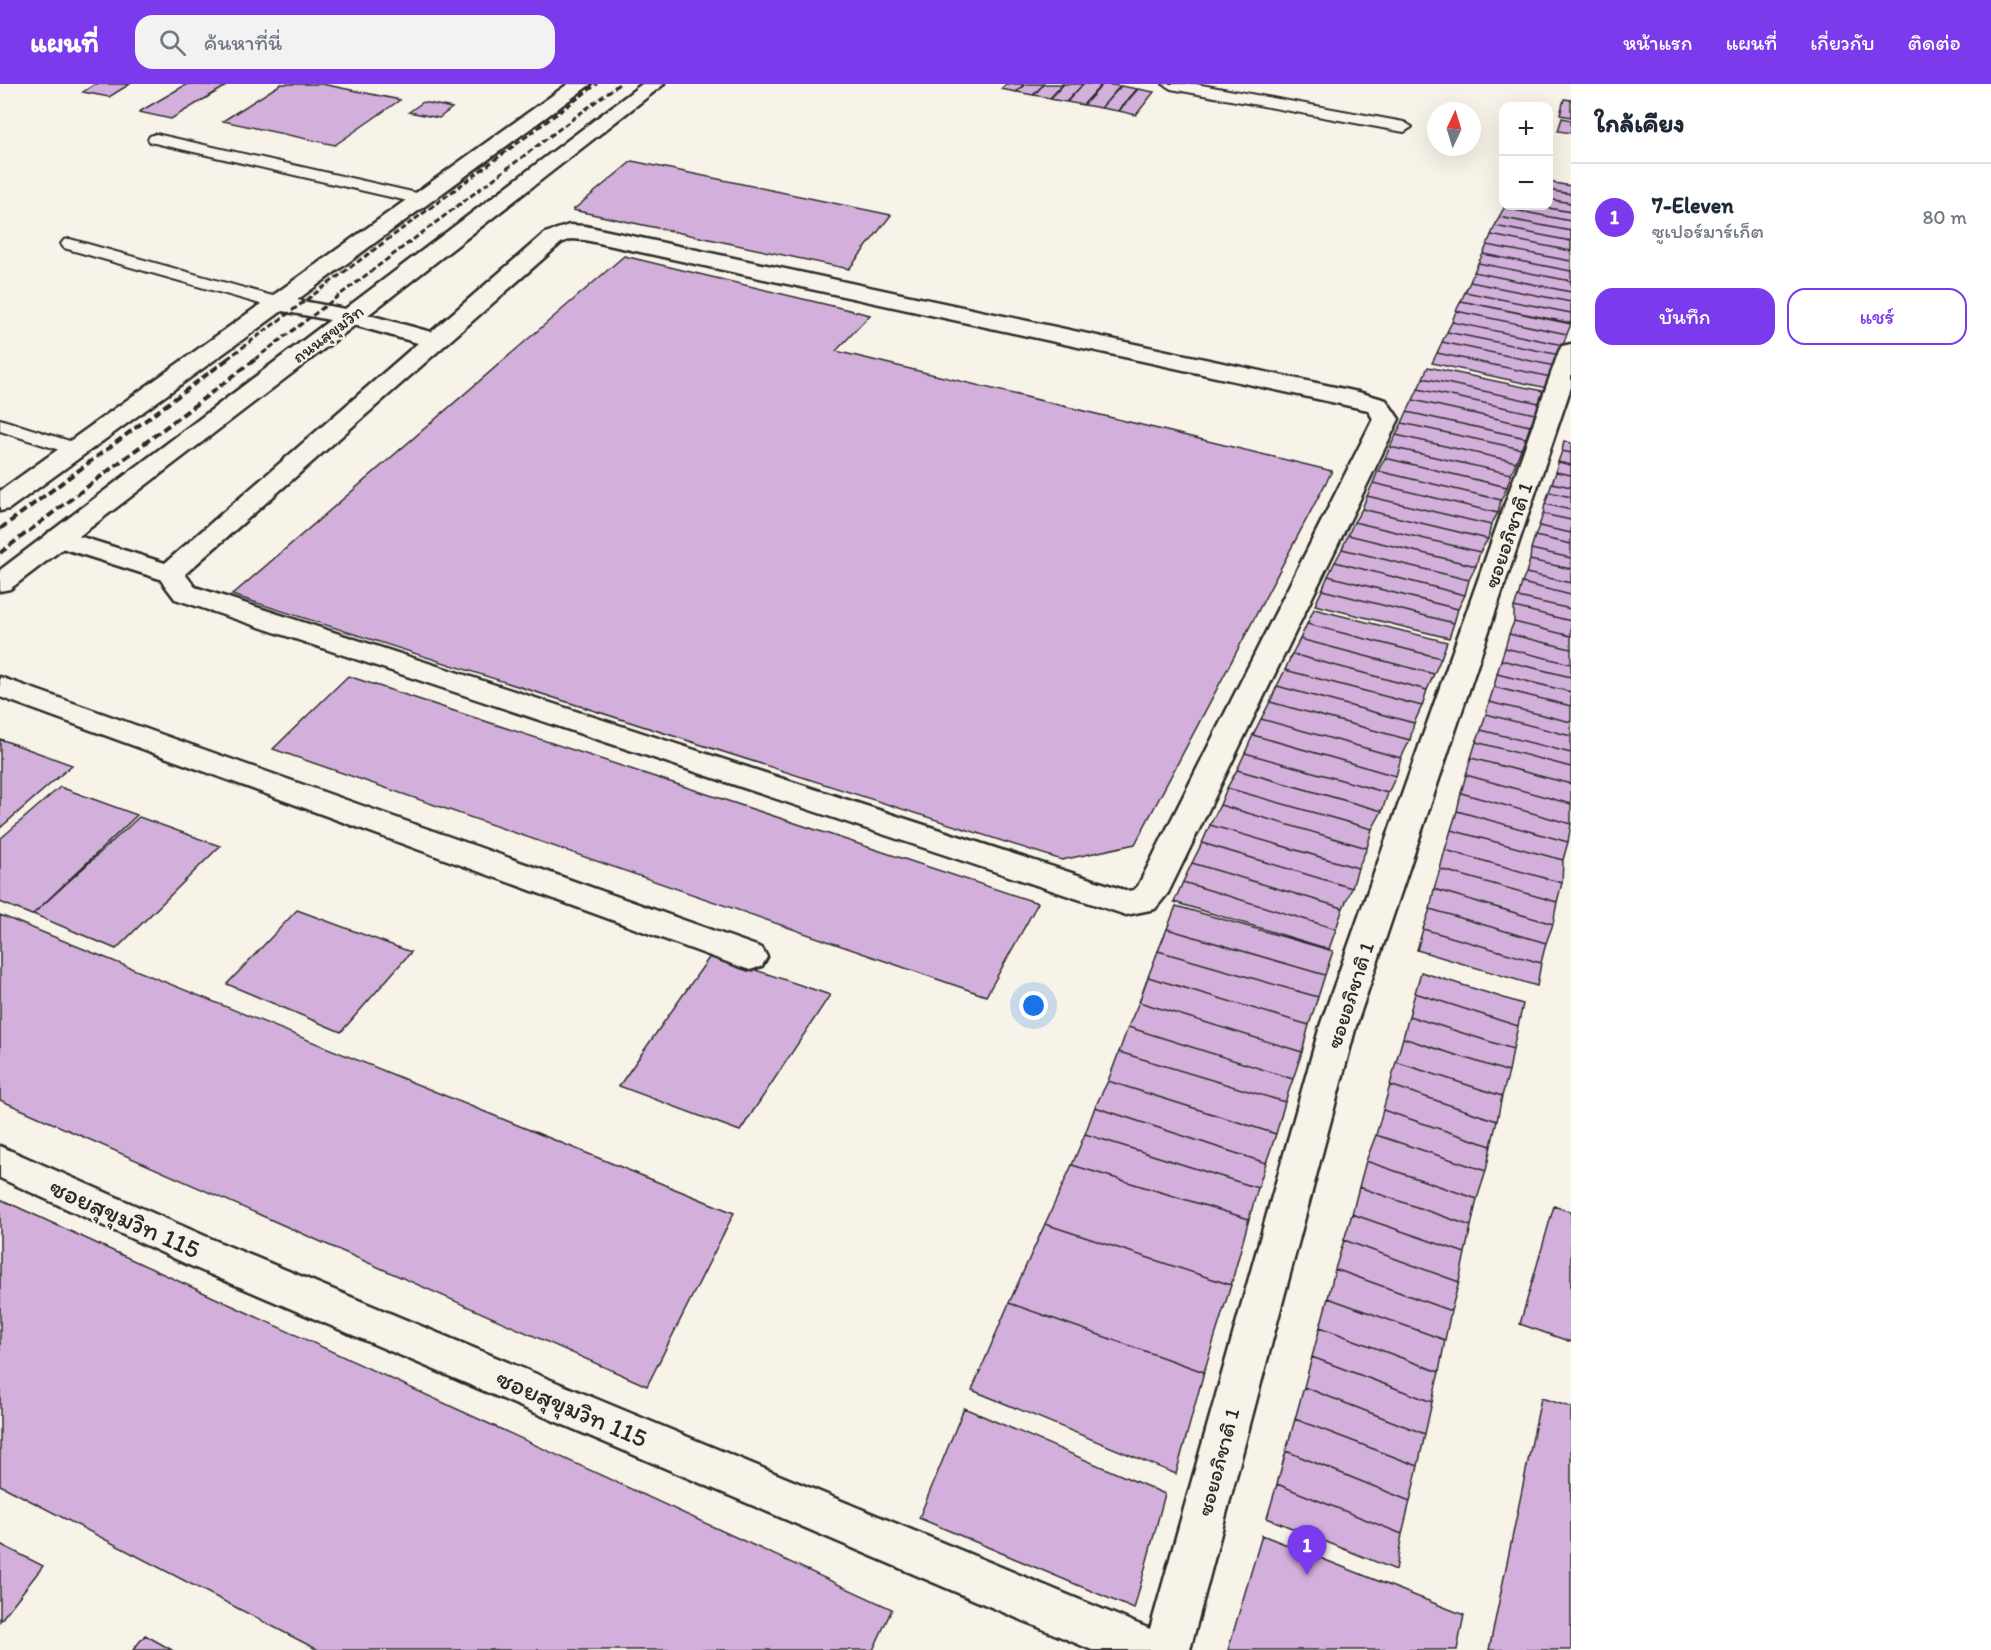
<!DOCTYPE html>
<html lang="th">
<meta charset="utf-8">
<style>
body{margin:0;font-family:Itim,"Playpen Sans Thai",sans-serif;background:#f2f2f3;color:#1f2937}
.controls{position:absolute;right:18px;top:18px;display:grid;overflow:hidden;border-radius:12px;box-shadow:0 6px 24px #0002}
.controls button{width:54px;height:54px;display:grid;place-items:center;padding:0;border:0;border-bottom:2px solid #e0e1e3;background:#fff;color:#1f2937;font:30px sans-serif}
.compass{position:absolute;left:1427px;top:18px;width:54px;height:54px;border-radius:50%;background:#fff;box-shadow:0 6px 24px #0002;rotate:4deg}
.you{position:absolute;left:1034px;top:922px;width:21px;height:21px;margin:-15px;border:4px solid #fff;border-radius:50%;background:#1a73e8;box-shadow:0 0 0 9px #1a73e833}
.badge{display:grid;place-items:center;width:39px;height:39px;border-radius:50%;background:#7c3aed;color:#fff;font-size:20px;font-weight:700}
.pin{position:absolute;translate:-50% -50px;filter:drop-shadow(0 2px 3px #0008)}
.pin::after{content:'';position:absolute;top:32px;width:21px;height:18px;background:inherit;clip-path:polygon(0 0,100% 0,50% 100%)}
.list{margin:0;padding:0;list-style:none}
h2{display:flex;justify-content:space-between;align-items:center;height:78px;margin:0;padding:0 24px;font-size:26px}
h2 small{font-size:20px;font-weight:400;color:#747a83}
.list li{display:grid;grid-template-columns:39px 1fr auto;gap:18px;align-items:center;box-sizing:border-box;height:108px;padding:0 24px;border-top:2px solid #e0e1e3}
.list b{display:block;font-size:22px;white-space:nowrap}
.list p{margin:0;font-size:20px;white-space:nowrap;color:#747a83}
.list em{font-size:20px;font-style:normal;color:#747a83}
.actions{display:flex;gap:12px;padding:18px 24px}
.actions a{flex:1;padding:14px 0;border:2px solid #7c3aed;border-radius:18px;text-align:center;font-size:21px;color:#7c3aed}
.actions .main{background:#7c3aed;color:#fff}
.icon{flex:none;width:33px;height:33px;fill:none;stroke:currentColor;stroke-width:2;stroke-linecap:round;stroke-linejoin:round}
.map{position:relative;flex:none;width:1571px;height:1566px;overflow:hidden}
header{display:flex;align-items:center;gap:36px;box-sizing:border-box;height:84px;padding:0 30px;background:#7c3aed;color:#fff}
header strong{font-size:28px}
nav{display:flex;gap:33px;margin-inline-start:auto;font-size:21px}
.search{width:420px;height:54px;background:#f2f2f3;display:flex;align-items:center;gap:15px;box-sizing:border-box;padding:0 21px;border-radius:18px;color:#747a83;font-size:22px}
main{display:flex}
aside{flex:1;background:#fff}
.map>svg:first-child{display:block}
</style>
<header>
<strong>แผนที่</strong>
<div class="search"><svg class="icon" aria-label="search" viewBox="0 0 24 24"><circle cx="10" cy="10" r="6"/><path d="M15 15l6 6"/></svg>ค้นหาที่นี่</div>
<nav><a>หน้าแรก</a><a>แผนที่</a><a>เกี่ยวกับ</a><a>ติดต่อ</a></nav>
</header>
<main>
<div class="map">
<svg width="1571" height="1566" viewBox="0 0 1571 1566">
<rect width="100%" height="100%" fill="#f7f3e8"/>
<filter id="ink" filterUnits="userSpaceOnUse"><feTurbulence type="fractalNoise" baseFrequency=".0167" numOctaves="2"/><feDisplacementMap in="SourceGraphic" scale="12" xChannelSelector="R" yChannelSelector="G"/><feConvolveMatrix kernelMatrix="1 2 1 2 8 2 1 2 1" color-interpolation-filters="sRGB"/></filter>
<g filter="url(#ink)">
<path fill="#d2b0db" stroke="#2b2b2b" stroke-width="1.5" d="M95 0H130L109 13 83 8Z
M187 0 226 2 171 35 139 28Z
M281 0H322L400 16 335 61 223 37Z
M1006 0H1024L1016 8 1001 5Z
M1025 0H1044L1033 11 1017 8Z
M1044 0H1063L1050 14 1034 11Z
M1064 0H1083L1066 18 1050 15Z
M1083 0H1102L1083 21 1067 18Z
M1103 0 1120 2 1101 24 1084 21Z
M1121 2 1137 5 1118 27 1101 24Z
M1138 5 1154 8 1136 31 1119 27Z
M1564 15 1571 16V33L1560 31Z
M423 18 452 24 439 34 409 28Z
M1562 34 1571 36V49L1558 47Z
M632 77 891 131 849 185 573 126Z
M1548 98 1571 102V110L1548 106Z
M1548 106 1571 110V119L1548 115Z
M1548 115 1571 119V128L1537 122H1548Z
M1505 122H1537L1571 128V137L1504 124Z
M1504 124 1571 137V147L1499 133Z
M1499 133 1571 147V157L1495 142Z
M1495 142 1571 157V167L1491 151Z
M1491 151 1571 167V177L1487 161Z
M1487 161 1571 177V187L1483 170Z
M1483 170 1571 187V197L1478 179Z
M624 172 870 231 836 267 1332 387 1135 760 1062 776 232 511Z
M1478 179 1571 197V208L1474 188Z
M1474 188 1571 208V218L1470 198Z
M1470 198 1571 218V229L1465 208Z
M1465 208 1571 229V239L1461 217Z
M1461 217 1571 240 1567 250 1456 227Z
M1456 227 1567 250 1563 261 1452 238Z
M1452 238 1563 261 1560 271 1447 248Z
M1447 248 1560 271 1555 282 1442 258Z
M1442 258 1555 282 1551 293 1437 269Z
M1437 269 1551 293 1547 304 1432 279Z
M1428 283 1543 307 1539 319 1423 294Z
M1423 294 1539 319 1535 330 1418 305Z
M1418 305 1535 330 1530 342 1413 316Z
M1413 316 1530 342 1526 354 1407 328Z
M1407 328 1526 354 1521 365 1402 339Z
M1402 339 1521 365 1516 378 1396 351Z
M1396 351 1516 378 1511 390 1390 363Z
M1564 357 1571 359V369L1562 367Z
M1390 363 1511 390 1507 403 1385 374Z
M1562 367 1571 369V381L1558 378Z
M1385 374 1507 403 1501 416 1378 387Z
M1558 378 1571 381V391L1556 388Z
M1378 387 1501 416 1498 429 1373 399Z
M1556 388 1571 391V403L1552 399Z
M1373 399 1498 429 1491 441 1367 412Z
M1552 399 1571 403V413L1549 408Z
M1549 408 1571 413V426L1545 420Z
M1367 412 1491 441 1488 455 1362 425Z
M1545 420 1571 426V436L1543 430Z
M1362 425 1488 455 1480 468 1354 438Z
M1543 430 1571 436V449L1539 442Z
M1354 438 1480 468 1476 482 1348 451Z
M1539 442 1571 449V460L1535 452Z
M1348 451 1476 482 1469 496 1342 465Z
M1535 452 1571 460V474L1531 465Z
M1342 465 1469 496 1465 511 1335 478Z
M1531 465 1571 474V485L1530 476Z
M1530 476 1571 485V499L1526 489Z
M1335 478 1465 511 1458 525 1328 492Z
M1526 489 1571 499V511L1522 499Z
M1328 492 1458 525 1454 539 1322 506Z
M1522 499 1571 511V525L1518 513Z
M1322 506 1454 539 1449 554 1315 521Z
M1518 513 1571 525V537L1514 523Z
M1514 523 1571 537V552L1514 538Z
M1314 525 1447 558 1441 574 1307 540Z
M1514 538 1571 552V565L1509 550Z
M1307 540 1441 574 1434 590 1300 555Z
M1509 550 1571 565V580L1505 564Z
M1300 555 1434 590 1427 606 1292 570Z
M1505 564 1571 580V593L1501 576Z
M1292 570 1427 606 1422 622 1285 586Z
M1501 576 1571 593V608L1497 590Z
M1285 586 1422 622 1414 639 1277 602Z
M1497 590 1571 608V622L1494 603Z
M348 592 1038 819 986 912 273 665Z
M1277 602 1414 639 1410 656 1270 618Z
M1494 603 1571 622V638L1489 618Z
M1270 618 1410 656 1401 674 1261 635Z
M1489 618 1571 638V652L1486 630Z
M1486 630 1571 652V669L1481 646Z
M1261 635 1401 674 1396 692 1253 651Z
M1481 646 1571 669V683L1476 658Z
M1253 651 1396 692 1388 709 1245 669Z
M0 655 72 681 0 744Z
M1476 658 1571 683V700L1471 674Z
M1245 669 1388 709 1382 727 1237 686Z
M1471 674 1571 700V720L1466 691Z
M1237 686 1382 727 1372 745 1227 704Z
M1466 691 1571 720V740L1461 709Z
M60 703 137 731 32 831 0 818V755Z
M1227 704 1372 745 1367 764 1220 721Z
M1461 709 1571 740 1568 758 1457 727Z
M1220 721 1367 764 1358 784 1210 741Z
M1457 727 1568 758 1563 776 1451 746Z
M139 733 220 762 116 865 33 830Z
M1210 741 1358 784 1352 804 1202 759Z
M1451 746 1563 776 1562 799 1445 766Z
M1202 759 1352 804 1343 824 1192 779Z
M1445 766 1562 799 1557 818 1440 785Z
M1192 779 1343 824 1336 845 1183 798Z
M1440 785 1557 818 1553 840 1434 805Z
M1183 798 1336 845 1329 865 1174 818Z
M1434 805 1553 840 1546 859 1430 825Z
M1176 822 1333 867 1325 891 1167 845Z
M1430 825 1546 859 1541 879 1423 845Z
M297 826 411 868 341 948 227 900Z
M0 831 734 1129 647 1302 0 1016Z
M1167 845 1325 891 1318 913 1158 867Z
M1423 845 1541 879 1537 902 1417 866Z
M1158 867 1318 913 1309 941 1148 893Z
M711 871 830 911 740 1047 619 1002Z
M1421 888 1523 920 1518 942 1415 909Z
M1148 893 1309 941 1302 968 1139 918Z
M1415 909 1518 942 1513 965 1409 932Z
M1139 918 1302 968 1293 995 1128 943Z
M1409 932 1513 965 1509 988 1403 954Z
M1128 943 1293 995 1285 1018 1119 968Z
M1403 954 1509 988 1502 1012 1396 978Z
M1119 968 1285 1018 1276 1050 1108 997Z
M1396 978 1502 1012 1497 1037 1390 1001Z
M1108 997 1276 1050 1266 1079 1095 1023Z
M1390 1001 1497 1037 1491 1062 1383 1026Z
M1095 1023 1266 1079 1258 1104 1085 1050Z
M1383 1026 1491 1062 1486 1087 1376 1051Z
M1085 1050 1258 1104 1249 1135 1072 1081Z
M1376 1051 1486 1087 1477 1115 1366 1077Z
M1366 1077 1477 1115 1471 1142 1359 1103Z
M1072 1081 1249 1135 1231 1201 1045 1140Z
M1359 1103 1471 1142 1465 1169 1352 1130Z
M0 1115 892 1525 873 1566H318L0 1401Z
M1554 1122 1571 1128V1258L1520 1240Z
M1352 1130 1465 1169 1459 1198 1344 1156Z
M1045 1140 1231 1201 1204 1288 1009 1219Z
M1344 1156 1459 1198 1451 1227 1335 1185Z
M1335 1185 1451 1227 1445 1256 1328 1214Z
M1328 1214 1445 1256 1439 1288 1320 1243Z
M1009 1219 1204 1288 1176 1390 972 1306Z
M1320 1243 1439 1288 1432 1318 1312 1273Z
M1312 1273 1432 1318 1425 1350 1304 1303Z
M1304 1303 1425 1350 1418 1382 1295 1335Z
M1541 1314 1571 1323V1566H1489Z
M964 1324 1165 1410 1134 1525 919 1434Z
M1295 1335 1418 1382 1410 1417 1286 1367Z
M1286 1367 1410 1417 1402 1450 1277 1400Z
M1277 1400 1402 1450 1396 1486 1267 1434Z
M1262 1451 1464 1531 1457 1566H1228Z
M0 1460 43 1482 0 1537Z
M145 1551 172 1566H133Z"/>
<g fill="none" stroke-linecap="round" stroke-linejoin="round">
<defs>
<path id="lane" d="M1163 0H1196L1404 38 1412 43 1404 48 1171 5Z
M156 50 421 110 429 115 421 120 150 58 148 55 150 52Z
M70 155 283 215 286 219 283 223H271L64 164 61 160 64 156Z
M0 335 82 361 85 365 82 369 75 371 0 347Z"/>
<path id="street" d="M569 141 585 142 1358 308 1386 316 1399 335 1168 809 1155 825 1126 831 1114 827 175 515 160 495 49 460 45 454 49 448 59 446 165 479 418 259 343 238 339 233 343 228 351 226 431 248 545 149ZM571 155 585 156 1368 326 1373 335 1138 802 1134 806 1127 807 195 503 185 490 561 159Z
M1571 260V303L1356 942 1190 1566H1092L193 1183 0 1094V1062L221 1159 1150 1545 1320 942 1559 267 1562 262Z
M0 593 762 864 767 873 762 882 750 886 738 882 0 613Z"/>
<path id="highway" d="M568 0H591L297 216 345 225 642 0H664L359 238 10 505 0 507V486L330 236 282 227 9 425 0 427V407Z"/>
</defs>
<use href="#lane" stroke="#2b2b2b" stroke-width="4"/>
<use href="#street" stroke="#2b2b2b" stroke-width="5"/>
<use href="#highway" stroke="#2b2b2b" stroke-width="5"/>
<use href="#lane" fill="#f7f3e8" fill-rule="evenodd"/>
<use href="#street" fill="#f7f3e8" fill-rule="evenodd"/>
<use href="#highway" fill="#f7f3e8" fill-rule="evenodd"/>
<path stroke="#2b2b2b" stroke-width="3" stroke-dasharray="6 3" stroke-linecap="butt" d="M227 275 597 0
M255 275 619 0"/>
<path stroke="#2b2b2b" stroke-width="4" stroke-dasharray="8 4" stroke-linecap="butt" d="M0 445 229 274
M0 469 257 274"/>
</g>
</g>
<g text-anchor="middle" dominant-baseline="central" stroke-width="4.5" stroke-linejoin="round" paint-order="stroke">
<g font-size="18" fill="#2b2b2b" stroke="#f7f3e8">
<text transform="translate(328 250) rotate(-37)">ถนนสุขุมวิท</text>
</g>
<g font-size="21" fill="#2b2b2b" stroke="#f7f3e8">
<text transform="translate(1508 451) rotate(-71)">ซอยอภิชาติ 1</text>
<text transform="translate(1350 911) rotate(-72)">ซอยอภิชาติ 1</text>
<text transform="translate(1218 1378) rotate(-75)">ซอยอภิชาติ 1</text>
</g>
<g font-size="26" fill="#2b2b2b" stroke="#f7f3e8">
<text transform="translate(125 1134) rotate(24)">ซอยสุขุมวิท 115</text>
<text transform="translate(572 1324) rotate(23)">ซอยสุขุมวิท 115</text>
</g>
</g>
</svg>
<div class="controls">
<button>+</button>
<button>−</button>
</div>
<svg class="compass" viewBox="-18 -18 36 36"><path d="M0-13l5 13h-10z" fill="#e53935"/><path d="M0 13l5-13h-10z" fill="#747a83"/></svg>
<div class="you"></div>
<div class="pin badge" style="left:1307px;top:1491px">1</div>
</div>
<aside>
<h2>ใกล้เคียง<small></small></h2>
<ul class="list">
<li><span class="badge">1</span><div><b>7-Eleven</b><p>ซูเปอร์มาร์เก็ต</p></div><em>80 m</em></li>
</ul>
<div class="actions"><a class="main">บันทึก</a><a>แชร์</a></div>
</aside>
</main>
